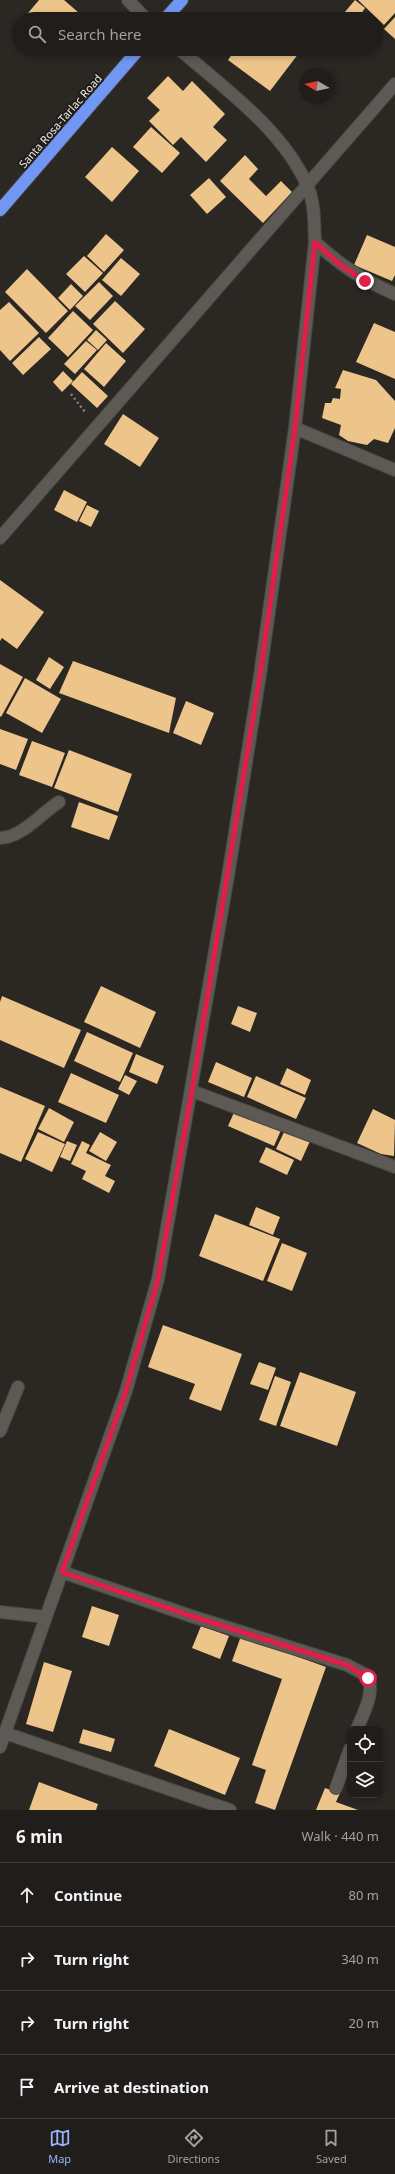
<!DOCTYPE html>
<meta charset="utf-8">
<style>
body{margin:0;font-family:"Noto Sans",sans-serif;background:#282623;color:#f1f3f6}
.controls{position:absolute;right:12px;bottom:12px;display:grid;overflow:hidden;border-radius:8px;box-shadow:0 2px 6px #0003}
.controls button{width:36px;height:36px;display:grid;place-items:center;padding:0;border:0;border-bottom:1px solid #3d3b39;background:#201d1a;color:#f1f3f6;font:20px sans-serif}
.compass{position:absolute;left:299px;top:68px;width:36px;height:36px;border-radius:50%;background:#201d1a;box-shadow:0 2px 6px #0003;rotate:279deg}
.stop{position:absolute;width:12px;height:12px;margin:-9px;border:3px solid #e11d48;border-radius:50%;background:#fff}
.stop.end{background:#e11d48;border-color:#fff;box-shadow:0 1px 4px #0008}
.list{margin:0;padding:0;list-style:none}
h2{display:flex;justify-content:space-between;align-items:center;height:52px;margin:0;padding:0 16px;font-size:17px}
h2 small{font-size:13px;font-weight:400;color:#a2a2a2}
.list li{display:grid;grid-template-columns:26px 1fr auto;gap:12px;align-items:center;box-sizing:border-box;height:64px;padding:0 16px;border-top:1px solid #3d3b39}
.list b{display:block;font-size:15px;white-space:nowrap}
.list em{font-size:13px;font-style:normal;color:#a2a2a2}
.icon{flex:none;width:22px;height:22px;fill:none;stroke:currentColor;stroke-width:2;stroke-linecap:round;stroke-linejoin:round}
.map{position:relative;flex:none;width:395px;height:1810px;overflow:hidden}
.search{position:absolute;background:#201d1a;box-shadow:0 2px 6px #0003;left:12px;right:12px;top:12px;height:44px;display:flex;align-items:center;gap:10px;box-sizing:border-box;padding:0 14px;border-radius:22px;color:#a2a2a2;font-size:15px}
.sheet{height:308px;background:#201d1a}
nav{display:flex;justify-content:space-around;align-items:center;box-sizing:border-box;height:56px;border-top:1px solid #3d3b39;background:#201d1a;font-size:11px;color:#a2a2a2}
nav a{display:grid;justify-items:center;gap:2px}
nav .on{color:#97b6fd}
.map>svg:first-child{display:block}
</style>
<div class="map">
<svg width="395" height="1810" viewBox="0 0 395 1810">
<rect width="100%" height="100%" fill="#2b2723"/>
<path fill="#edc48a" d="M39 0H64L86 19H23Z
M355 0 365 8 359 17 361 19H339Z
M358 0H395V13L384 25Z
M395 17V39L384 29Z
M48 49H63L57 56Z
M236 49H302L270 91 228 60Z
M168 76 183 91 192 81 225 114 213 127 227 140 206 162 181 137 173 145 149 121 160 110 147 98Z
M151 127 180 153 162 173 133 147Z
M112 147 139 171 112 202 85 177Z
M245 155 258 169 249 179 266 196 281 181 292 192 263 223 220 181Z
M209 178 226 197 207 214 190 195Z
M106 234 124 250 104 272 87 256Z
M367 235 395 247V275L392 281 354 265Z
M84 256 103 273 85 292 66 274Z
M121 258 140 274 121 296 102 280Z
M27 269 68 311 46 333 5 292Z
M99 282 113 296 90 320 75 306Z
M71 284 83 296 70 310 58 298Z
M115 301 145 329 123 353 93 324Z
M9 302 39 333 10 361 0 350V310Z
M73 311 93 330 68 357 48 338Z
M374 323 395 332V379L356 362Z
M96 330 107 340 98 350 87 340Z
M39 337 51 349 23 375 12 363Z
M86 341 97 350 75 374 64 364Z
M106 343 126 361 104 387 84 369Z
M343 370 376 380 395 401V428L388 443 374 439 367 445 348 441 339 435 341 425 322 418 325 403H331L333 398 340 399 341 389 335 388Z
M63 371 73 381 62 392 53 382Z
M82 372 108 396 97 408 71 384Z
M123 414 159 438 140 467 104 444Z
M64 490 87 502 77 522 54 510Z
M87 505 99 511 91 527 79 521Z
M0 580 44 612 17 649 2 638 0 641Z
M49 657 64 667 50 689 36 680Z
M73 661 176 698 169 733 59 693Z
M0 664 23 677 1 717 0 716Z
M25 678 61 699 42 733 6 713Z
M186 701 214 713 201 745 173 733Z
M0 729 28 739 16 770 0 764Z
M32 741 65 753 52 787 19 775Z
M69 750 132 774 118 812 54 788Z
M79 802 118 816 109 840 71 827Z
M101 986 156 1012 140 1048 84 1022Z
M2 996 81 1030 64 1068 0 1040V1002Z
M238 1006 257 1013 250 1032 231 1024Z
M87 1032 133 1053 120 1082 74 1061Z
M136 1054 164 1066 157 1084 129 1072Z
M216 1062 252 1078 244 1097 208 1082Z
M287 1068 311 1080 305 1095 280 1084Z
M71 1073 119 1095 106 1123 58 1102Z
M125 1075 137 1081 129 1095 118 1089Z
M256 1076 306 1098 296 1119 247 1097Z
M0 1087 45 1106 21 1162 0 1153Z
M49 1108 74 1122 64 1142 38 1129Z
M236 1108 282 1128 274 1146 228 1126Z
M373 1109 395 1120 394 1156 381 1154 357 1143Z
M286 1128 311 1139 301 1161 276 1149Z
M38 1132 65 1144 52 1172 25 1159Z
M100 1132 117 1142 106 1161 89 1151Z
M67 1141 77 1145 70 1161 60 1157Z
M82 1141 90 1145 86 1153 111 1165 105 1176 115 1181 109 1193 82 1179 86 1171 71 1164Z
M266 1147 294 1160 287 1175 259 1162Z
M256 1207 280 1217 273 1235 249 1225Z
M215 1214 280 1239 263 1281 199 1256Z
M282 1243 307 1253 292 1291 267 1281Z
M163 1325 242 1354 221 1411 189 1399 195 1384 148 1367Z
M259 1362 276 1368 268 1390 250 1384Z
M300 1372 356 1392 337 1446 280 1426Z
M275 1376 291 1382 276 1426 259 1420Z
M92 1606 119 1615 109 1646 82 1637Z
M201 1626 229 1636 220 1659 192 1648Z
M241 1636 326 1667 275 1810 255 1803 266 1770 252 1765 282 1679 232 1661Z
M44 1662 72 1671 53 1732 26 1724Z
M83 1729 115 1739 111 1752 79 1743Z
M169 1729 240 1758 225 1795 154 1766Z
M39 1782 98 1804 96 1810H29Z
M325 1788 340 1793 336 1802 358 1810H316Z"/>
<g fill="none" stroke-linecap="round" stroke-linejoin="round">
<defs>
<path id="minor" d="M128 0 146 19
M315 242C341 266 363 280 395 294
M295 428 395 470
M0 538 395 84
M0 838C23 837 40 814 59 802
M192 1091 395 1167
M0 1431 18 1387
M62 1572 191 1616 347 1665 366 1675C377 1690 363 1714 357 1729
M0 1612 46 1617
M5 1733 230 1810
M0 1747 126 1391 158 1279 228 876 260 675 295 428 315 242C314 224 315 202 307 185 282 129 224 88 179 49
M336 1788 350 1749"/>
<path id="highway" d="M165 19 182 0
M0 210 139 49"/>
</defs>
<use href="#minor" stroke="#484541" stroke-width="14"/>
<use href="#highway" stroke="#484541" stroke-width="14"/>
<path stroke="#86837f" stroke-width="2.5" stroke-dasharray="2 3" stroke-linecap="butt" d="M71 394 85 412"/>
<use href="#minor" stroke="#5d5954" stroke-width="12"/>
<use href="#highway" stroke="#7197f5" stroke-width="12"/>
</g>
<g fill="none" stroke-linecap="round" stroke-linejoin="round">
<path stroke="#e11d48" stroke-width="5" d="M365 281 339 264 315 242 295 428 260 675 192 1091 158 1279 126 1391 62 1572 191 1616 347 1665 368 1678"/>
</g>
<g text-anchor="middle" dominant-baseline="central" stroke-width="4" stroke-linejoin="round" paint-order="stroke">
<g font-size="11" fill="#efece9" stroke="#211e19">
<text transform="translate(60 121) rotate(-49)">Santa Rosa-Tarlac Road</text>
</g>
</g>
</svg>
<div class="controls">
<button><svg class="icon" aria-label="locate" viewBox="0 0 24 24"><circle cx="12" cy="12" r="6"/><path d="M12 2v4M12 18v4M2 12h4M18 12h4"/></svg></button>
<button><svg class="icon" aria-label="layers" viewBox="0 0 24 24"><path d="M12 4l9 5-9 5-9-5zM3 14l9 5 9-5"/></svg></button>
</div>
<svg class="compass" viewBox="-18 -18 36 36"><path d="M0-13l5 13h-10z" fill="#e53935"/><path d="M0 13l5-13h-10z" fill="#a2a2a2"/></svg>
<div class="stop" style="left:368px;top:1678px"></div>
<div class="stop end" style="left:365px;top:281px"></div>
<div class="search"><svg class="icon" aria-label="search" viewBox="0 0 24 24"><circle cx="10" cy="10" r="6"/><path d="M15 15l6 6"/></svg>Search here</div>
</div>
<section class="sheet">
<h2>6 min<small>Walk · 440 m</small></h2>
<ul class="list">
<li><svg class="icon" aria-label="ahead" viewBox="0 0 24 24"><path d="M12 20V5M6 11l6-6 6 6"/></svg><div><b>Continue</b></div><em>80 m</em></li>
<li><svg class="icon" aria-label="right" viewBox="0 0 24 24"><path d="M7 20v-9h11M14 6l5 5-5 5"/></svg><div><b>Turn right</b></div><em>340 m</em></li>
<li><svg class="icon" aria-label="right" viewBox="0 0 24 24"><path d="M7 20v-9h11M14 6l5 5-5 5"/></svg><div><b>Turn right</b></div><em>20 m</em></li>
<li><svg class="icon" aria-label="arrive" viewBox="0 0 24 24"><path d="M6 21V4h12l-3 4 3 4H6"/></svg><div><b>Arrive at destination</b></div></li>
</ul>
</section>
<nav>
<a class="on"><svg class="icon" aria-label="map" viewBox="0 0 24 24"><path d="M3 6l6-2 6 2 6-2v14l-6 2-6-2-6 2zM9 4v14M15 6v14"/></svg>Map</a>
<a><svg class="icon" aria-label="directions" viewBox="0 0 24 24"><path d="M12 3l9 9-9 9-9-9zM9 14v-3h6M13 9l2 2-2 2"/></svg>Directions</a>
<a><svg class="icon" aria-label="saved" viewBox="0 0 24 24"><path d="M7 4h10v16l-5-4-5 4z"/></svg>Saved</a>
</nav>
